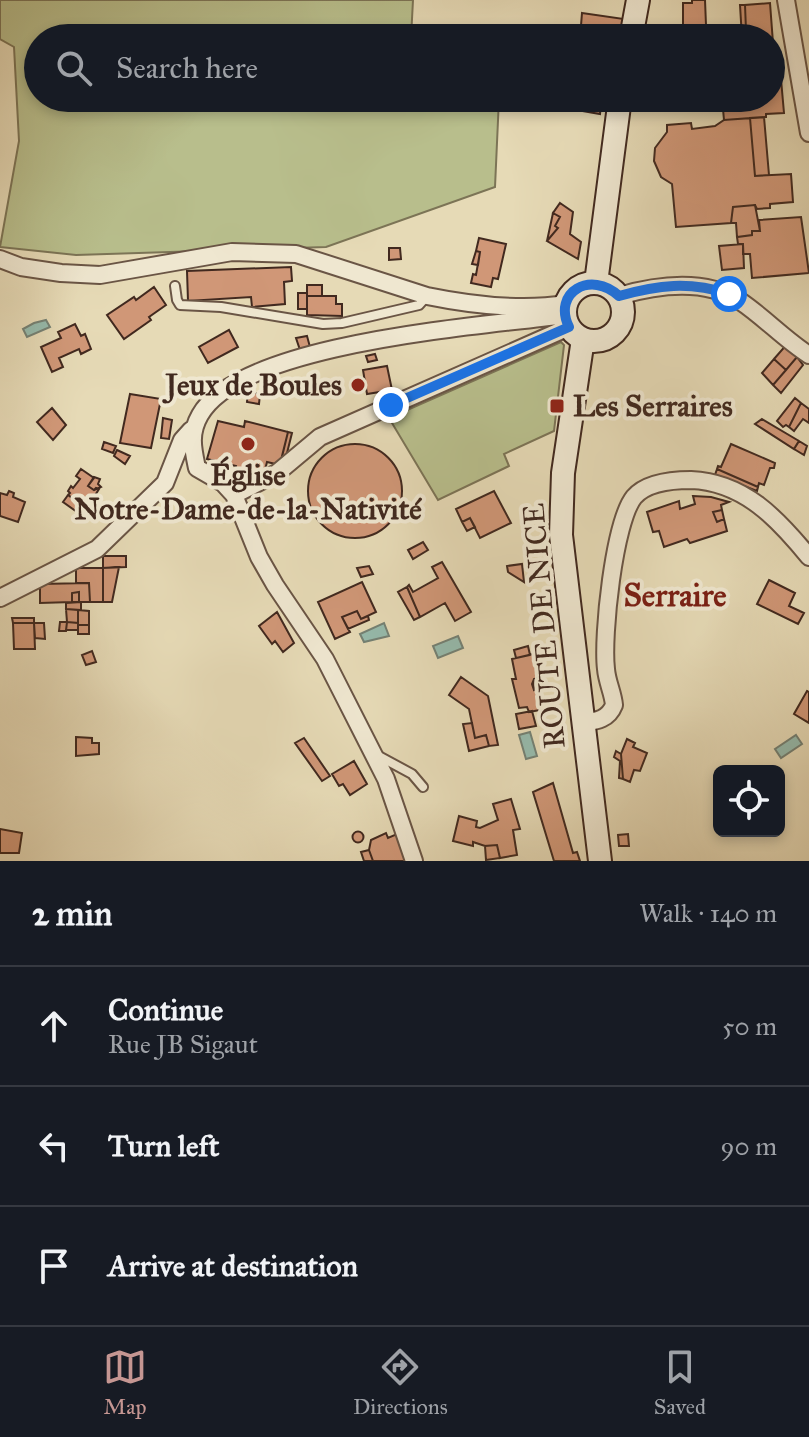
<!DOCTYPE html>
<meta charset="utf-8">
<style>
body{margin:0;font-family:"IM FELL Great Primer",serif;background:#242831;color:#f1f3f6}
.controls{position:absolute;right:24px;bottom:24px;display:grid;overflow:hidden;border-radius:12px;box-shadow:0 4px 12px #0003}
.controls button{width:72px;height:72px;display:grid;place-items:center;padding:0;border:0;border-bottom:2px solid #363941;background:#171b24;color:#f1f3f6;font:40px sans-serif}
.stop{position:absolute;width:24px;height:24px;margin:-18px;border:6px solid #1a73e8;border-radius:50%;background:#fff}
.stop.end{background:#1a73e8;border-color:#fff;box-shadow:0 2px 8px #0008}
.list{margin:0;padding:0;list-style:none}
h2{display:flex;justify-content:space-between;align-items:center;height:104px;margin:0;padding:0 32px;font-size:34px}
h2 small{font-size:26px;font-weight:400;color:#9ea1a6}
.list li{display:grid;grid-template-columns:52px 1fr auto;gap:24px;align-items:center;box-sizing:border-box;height:120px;padding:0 32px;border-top:2px solid #363941}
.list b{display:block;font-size:30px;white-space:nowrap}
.list p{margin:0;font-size:26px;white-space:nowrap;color:#9ea1a6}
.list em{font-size:26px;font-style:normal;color:#9ea1a6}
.icon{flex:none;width:44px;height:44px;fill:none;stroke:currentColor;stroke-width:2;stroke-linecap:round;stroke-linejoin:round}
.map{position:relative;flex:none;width:809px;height:861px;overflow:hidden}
.search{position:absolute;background:#171b24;box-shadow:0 4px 12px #0003;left:24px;right:24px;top:24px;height:88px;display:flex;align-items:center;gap:20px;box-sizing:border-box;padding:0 28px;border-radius:44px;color:#9ea1a6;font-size:30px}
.sheet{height:464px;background:#171b24}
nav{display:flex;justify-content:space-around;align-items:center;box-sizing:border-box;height:112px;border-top:2px solid #363941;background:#171b24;font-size:22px;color:#9ea1a6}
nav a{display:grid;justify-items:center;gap:4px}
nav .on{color:#c59692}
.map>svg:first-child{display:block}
</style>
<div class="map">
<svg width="809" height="861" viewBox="0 0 809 861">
<rect width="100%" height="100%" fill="#e6dab6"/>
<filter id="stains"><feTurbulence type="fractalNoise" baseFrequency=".0025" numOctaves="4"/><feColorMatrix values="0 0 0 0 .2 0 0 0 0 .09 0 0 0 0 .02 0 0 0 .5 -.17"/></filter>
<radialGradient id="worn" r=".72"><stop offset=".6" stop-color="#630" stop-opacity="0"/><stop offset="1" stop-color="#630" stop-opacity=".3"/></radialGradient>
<path fill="#b8be8c" stroke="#7c7456" stroke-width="2" d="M0 0H413L411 38H38V98H499L495 187 326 247 76 255 0 247 19 141 14 47 0 39Z
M561 342 564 345 554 431 504 454 509 466 438 500 389 418Z"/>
<path fill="#96bbad" stroke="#748174" stroke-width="2" d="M46 320 50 327 27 337 23 329 34 323Z
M384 623 389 636 364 642 360 634Z
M458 636 463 648 438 658 433 646Z
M530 732 537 756 526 759 519 735Z
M796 735 802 744 781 758 775 749Z"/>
<path fill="#d09777" stroke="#41291f" stroke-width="2" d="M692 0H705L706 25H683V3H692Z
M770 3 773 43H771V38H751V30H746L745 5Z
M740 5H745L746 30H751V38H742Z
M582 13 624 19 622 37 595 34V38H580Z
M771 68H780L784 113 766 114V117L724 120 722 98H771Z
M583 102 601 105 600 114 582 111Z
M764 117 769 175 755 176 750 118Z
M750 118 755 176 791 174 793 202 770 204V208L757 209 755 205 733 207 731 223 676 227 672 184 661 177 654 161 655 148 667 132V125L691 123 692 129 715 126 724 120Z
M560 203 573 212 570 234 581 242 578 259 547 241 558 228 555 226 560 217 553 213Z
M755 205 760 231H752V235L737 237 736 223H731L733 207Z
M553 213 560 217 555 226 558 228 547 241Z
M801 217 809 273 752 278 750 254H743V244H738L737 237 752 235V231H760L759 220Z
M479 238 506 244 498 279 493 278 491 287 471 283 473 274 476 275 480 252 476 251Z
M743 244 744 268 722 270 719 246Z
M389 248H400L401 259 389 260Z
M476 251 480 252 478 265 472 264Z
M291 267 292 281 284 282 285 304 252 307 251 297 188 301 187 271Z
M307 285H322V296H307Z
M154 287 166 305 149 317 151 320 124 339 107 315 134 297 136 300Z
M298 293H307V309H298Z
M307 296H336V304H342V316L307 315Z
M75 324 81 336 85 334 91 349 81 354 79 349 59 358 63 367 52 372 41 347 61 338 58 332Z
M229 330 238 347 208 363 199 347Z
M307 336 310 347 300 350 296 338Z
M787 344 797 357 786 370 774 359Z
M375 354 377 360 368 362 366 356Z
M797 357 803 365 781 393 773 385Z
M774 359 786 370 773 385 762 373Z
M387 366 392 390 367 394 363 370Z
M248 392 260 394 259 404 247 402Z
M130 394 161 399 151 448 120 443Z
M795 398 801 403 789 427 786 425 783 427 777 421Z
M801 403 809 409V423L803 419 794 431 789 427Z
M52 408 66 425 53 440 37 422Z
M163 418 172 420 169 439 161 438Z
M762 419 799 441 794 449 755 424Z
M218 421 244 427 245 421 288 432 280 465 267 462 263 478 235 472 236 466 207 459Z
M288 432 292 433 286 457 282 456Z
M799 441 807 446 804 455 794 449Z
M104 442 116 446 113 453 102 449Z
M731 444 775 463 774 468H770L764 485 759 483 758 487 717 469 718 466 721 467Z
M308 491a47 47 0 1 1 94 0a47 47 0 1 1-94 0Z
M117 450 130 456 125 464 114 456Z
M81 469 94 478 88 486 94 490 96 488 99 489 87 508 68 495 70 493 68 491 71 486 73 488 80 479 76 476Z
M717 469 758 487 757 491 715 475Z
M94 477 100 479 98 484 101 487 94 490 88 486Z
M9 491 14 493 13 497 25 502 18 522 0 516V493L7 495Z
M494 491 511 523 480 538 470 518 462 522 456 509Z
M68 495 83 505 77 512 63 502Z
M693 496 711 497 729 502 721 505 722 510 713 512 717 522 724 519 727 531 690 543 687 539 664 547 659 531 653 532 647 512 679 501 680 509 695 504Z
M722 510 724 519 717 522 713 512Z
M470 518 475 527 467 531 462 522Z
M423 542 428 550 413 559 408 550Z
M103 556H126V567L103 568Z
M442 562 471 612 455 621 445 603 420 617 407 587 409 585 413 592 438 578 432 567Z
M522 564 524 582 508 572 507 566Z
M369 566 373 574 361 577 357 568Z
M119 567 112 602H103V568Z
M76 568H103V602H90L89 583H76Z
M769 580 795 593 789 606 804 613 798 624 757 604Z
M362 582 376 612 361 619 357 611 342 617 350 632 335 639 318 602Z
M89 583 90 602H79V592L72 593V602L40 603V584Z
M407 587 420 617 414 620 398 592Z
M79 592V602H72V593Z
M81 602V610L66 609V603Z
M66 609 78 610V623L67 622Z
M78 610 89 611V625H78Z
M357 611 361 619 368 616 369 620 348 629 342 617Z
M277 612 294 643 283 652 275 641 272 644 259 626Z
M12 618H34V623H13Z
M60 622H67L66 631H59Z
M67 622 78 623V630H66Z
M13 623H34L35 649H14Z
M34 623H44L45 639 35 638Z
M78 625H89V634H78Z
M528 646 530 655 516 658 514 650Z
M92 651 96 662 86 665 82 655Z
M533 654 538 678 534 679 532 684 534 690 540 689 545 709 529 712 527 707 519 708 512 679H516L512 659Z
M461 677 488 696 498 745 489 746 486 735 475 738 469 709 449 695Z
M538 678 541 689 534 690V679Z
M807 691 809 692V723L794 714Z
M532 711 536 726 519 729 516 714Z
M472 723 475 738 486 735 489 746 469 751 463 724Z
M76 737 92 738V743H99V754L76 756Z
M304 738 330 776 322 781 295 743Z
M627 739 635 743 633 747 647 753 640 771 634 770 630 782 623 779 621 754Z
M616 751 621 754 623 779 619 778 620 761 614 757Z
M354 761 367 784 350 795 343 784 339 786 332 774Z
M553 783 573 853 577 852 580 861H554L533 792Z
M511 799 520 829 513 830 517 855 500 858 497 845 485 846 473 842V846L453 841 459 816 477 821 476 827 480 828 498 820 493 804Z
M0 829 22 833 19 853H0Z
M352.5 837a5.5 5.5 0 1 1 11 0a5.5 5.5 0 1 1-11 0Z
M386 833 388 838 397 834 406 861H373L369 850 371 840Z
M628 834 629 846H619L618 835Z
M497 845 500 858 486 860 485 846Z
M369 850 373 861H364L361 852Z"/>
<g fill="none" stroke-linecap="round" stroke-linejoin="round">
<defs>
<path id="service" d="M175 286 177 300 180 305 221 307 323 324 342 323 419 305 427 296
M375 754 412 774 423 787"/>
<path id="minor" d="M786 0 809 133
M0 259 21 267 61 273 100 275 232 252 296 254 427 296C471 305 521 311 566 304
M619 296C657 285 704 278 740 301 764 317 784 339 809 355
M234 495 277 473 320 437 569 327
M0 598 97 549 165 483 182 440 191 430
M582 723C596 721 608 720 614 705 613 693 607 682 606 669 602 636 614 522 634 497 647 482 673 480 691 480 744 482 778 519 809 557
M414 861 386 779 325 659 275 585 259 557 234 495 223 483 197 468C193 449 189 434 200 415 241 342 485 326 565 315"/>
<path id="secondary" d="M631 38 638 0
M596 283 620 98
M565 312a29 29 0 1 1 58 0a29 29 0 1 1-58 0Z
M583 339 563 473 561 535 600 861"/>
</defs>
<use href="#service" stroke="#6a5545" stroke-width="12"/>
<use href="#minor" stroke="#6a5545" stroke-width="20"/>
<use href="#secondary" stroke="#41291f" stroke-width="26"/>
<use href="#service" stroke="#efe7d0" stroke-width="8"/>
<use href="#minor" stroke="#efe7d0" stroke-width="16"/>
<use href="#secondary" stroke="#efe7d0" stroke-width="22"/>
</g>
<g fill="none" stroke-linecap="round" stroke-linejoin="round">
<path stroke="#1a73e8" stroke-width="10" d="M391 405 569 327C552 292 591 270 619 296 658 285 689 281 729 294"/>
</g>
<g fill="#8f2418" stroke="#efe7d0" stroke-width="3">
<circle cx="358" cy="385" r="8"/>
<rect x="549" y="398" width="16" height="16" rx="4"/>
<circle cx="248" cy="444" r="8"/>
</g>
<g text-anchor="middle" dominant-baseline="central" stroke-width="8" stroke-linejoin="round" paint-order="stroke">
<g font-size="30" font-weight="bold" fill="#41291f" stroke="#efe7d0" text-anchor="end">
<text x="342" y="385">Jeux de Boules</text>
<text x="573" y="406" text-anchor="start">Les Serraires</text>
<text x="248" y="475" text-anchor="middle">Église<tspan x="248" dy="34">Notre-Dame-de-la-Nativité</tspan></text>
</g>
<g font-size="30" fill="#41291f" stroke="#efe7d0">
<text transform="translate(544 626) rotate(-95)">ROUTE DE NICE</text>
</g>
<g font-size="32" font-weight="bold" fill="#7a1f14" stroke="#efe7d0">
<text x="675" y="595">Serraire</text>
</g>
</g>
<rect width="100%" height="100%" filter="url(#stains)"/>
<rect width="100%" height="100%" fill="url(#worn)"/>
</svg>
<div class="controls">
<button><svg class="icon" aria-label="locate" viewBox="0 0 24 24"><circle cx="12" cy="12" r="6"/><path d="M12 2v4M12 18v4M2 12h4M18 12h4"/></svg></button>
</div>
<div class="stop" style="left:729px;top:294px"></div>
<div class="stop end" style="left:391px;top:405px"></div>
<div class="search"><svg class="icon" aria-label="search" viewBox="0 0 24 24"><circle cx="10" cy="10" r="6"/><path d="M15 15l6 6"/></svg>Search here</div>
</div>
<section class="sheet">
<h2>2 min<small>Walk · 140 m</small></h2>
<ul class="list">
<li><svg class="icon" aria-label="ahead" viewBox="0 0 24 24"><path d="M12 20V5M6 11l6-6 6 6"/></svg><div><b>Continue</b><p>Rue JB Sigaut</p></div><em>50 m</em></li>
<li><svg class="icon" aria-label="left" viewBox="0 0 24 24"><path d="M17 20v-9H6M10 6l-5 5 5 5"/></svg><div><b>Turn left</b></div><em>90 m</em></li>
<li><svg class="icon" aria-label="arrive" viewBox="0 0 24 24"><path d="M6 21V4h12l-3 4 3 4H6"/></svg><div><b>Arrive at destination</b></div></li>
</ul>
</section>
<nav>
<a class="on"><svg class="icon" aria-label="map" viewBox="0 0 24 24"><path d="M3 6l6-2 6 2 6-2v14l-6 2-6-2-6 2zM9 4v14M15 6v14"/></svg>Map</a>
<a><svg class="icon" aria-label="directions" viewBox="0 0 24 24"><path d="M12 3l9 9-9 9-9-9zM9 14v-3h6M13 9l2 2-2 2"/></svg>Directions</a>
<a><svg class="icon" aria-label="saved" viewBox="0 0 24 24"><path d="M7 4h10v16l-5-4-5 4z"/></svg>Saved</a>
</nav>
